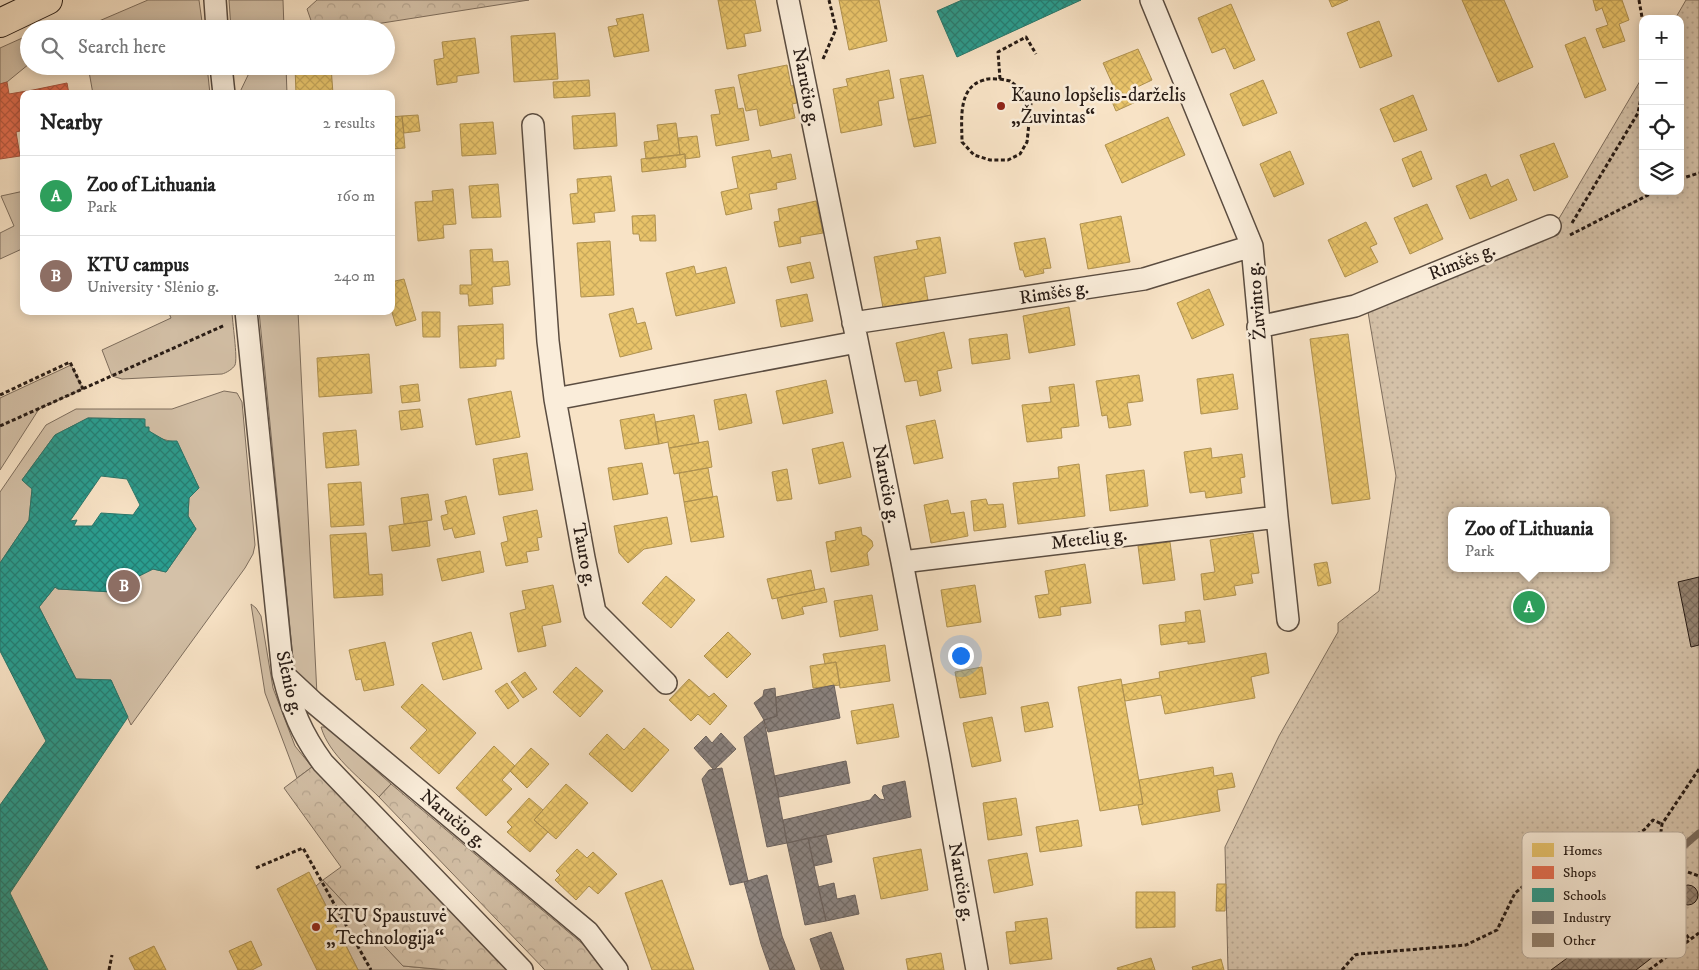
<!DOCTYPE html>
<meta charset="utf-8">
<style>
body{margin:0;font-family:"IM FELL DW Pica",serif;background:#f6f6f6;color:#222}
.controls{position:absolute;right:15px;top:15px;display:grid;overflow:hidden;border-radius:10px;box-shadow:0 2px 12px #0003}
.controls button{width:45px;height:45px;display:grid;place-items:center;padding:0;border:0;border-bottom:1px solid #e0e0e0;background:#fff;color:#222;font:25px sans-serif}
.you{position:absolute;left:960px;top:655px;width:18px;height:18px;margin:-12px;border:4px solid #fff;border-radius:50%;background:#1a73e8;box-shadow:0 0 0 8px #1a73e833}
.badge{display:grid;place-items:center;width:32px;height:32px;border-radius:50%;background:#8f2418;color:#fff;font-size:16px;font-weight:700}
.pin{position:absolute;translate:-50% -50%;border:2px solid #fff;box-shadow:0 1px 5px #0006}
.popup{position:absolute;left:1448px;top:507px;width:162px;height:65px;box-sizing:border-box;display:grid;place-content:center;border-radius:10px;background:#fff;filter:drop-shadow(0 1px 4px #0005);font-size:16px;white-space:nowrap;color:#767676}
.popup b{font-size:19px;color:#222}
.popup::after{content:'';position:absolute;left:50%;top:100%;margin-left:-10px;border:10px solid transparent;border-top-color:#fff}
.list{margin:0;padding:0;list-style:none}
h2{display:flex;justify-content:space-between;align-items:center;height:65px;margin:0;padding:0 20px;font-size:21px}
h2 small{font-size:16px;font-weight:400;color:#767676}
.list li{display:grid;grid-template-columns:32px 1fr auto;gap:15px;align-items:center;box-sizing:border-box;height:80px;padding:0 20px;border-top:1px solid #e0e0e0}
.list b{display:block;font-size:19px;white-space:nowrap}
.list p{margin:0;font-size:16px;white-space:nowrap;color:#767676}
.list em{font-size:16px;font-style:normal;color:#767676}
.icon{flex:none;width:28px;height:28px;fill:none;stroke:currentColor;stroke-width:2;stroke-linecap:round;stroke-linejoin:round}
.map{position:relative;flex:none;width:1699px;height:970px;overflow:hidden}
.search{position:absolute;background:#fff;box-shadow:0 2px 12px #0003;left:20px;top:20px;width:375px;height:55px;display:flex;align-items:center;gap:12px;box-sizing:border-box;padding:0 18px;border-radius:28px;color:#767676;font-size:19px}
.panel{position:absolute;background:#fff;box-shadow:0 2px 12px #0003;left:20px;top:90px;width:375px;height:225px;border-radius:10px}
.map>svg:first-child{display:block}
</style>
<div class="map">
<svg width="1699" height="970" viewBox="0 0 1699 970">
<defs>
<pattern id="forest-crowns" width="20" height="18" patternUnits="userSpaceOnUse" patternTransform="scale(1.25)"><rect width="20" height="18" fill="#d4c1a8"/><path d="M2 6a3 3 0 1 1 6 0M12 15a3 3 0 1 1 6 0" fill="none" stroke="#b6a590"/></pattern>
<pattern id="park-dots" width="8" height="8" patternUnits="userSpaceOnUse" patternTransform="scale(1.25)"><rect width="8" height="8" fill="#d4c1a8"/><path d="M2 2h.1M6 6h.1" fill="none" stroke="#b6a590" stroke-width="1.8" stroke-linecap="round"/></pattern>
<pattern id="homes-cross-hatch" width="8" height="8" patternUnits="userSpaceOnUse" patternTransform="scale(1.25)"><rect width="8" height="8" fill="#e9c46a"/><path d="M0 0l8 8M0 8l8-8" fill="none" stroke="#c8a85b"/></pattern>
<pattern id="shops-cross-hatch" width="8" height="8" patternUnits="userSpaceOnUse" patternTransform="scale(1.25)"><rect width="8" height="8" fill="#e76f51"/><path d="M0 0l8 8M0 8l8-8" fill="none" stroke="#bb5a42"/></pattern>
<pattern id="schools-cross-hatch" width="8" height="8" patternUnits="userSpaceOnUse" patternTransform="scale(1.25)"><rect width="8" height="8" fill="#2a9d8f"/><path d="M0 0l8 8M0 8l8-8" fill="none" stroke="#247f74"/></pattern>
<pattern id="industry-cross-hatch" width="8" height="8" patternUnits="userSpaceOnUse" patternTransform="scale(1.25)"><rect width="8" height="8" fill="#8a817c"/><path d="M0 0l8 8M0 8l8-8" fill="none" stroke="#716964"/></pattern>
<pattern id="building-cross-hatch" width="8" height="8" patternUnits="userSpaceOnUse" patternTransform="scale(1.25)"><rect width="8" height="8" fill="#948371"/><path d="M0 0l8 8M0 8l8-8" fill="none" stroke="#796a5c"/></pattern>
</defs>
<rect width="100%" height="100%" fill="#f8e3c6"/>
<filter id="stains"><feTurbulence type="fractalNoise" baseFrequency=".004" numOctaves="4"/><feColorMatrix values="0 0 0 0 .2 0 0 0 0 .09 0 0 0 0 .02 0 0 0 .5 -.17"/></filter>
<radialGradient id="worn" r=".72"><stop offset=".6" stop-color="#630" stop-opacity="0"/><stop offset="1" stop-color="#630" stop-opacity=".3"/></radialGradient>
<path fill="#d4c1a8" stroke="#7e6e5e" d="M148 0H199L203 29H84L85 27Z
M229 0H283L284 29H231Z
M29 35V64L7 82 0 84V48Z
M88 66H207L210 94H93Z
M255 66H286L287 94H239L250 71Z
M24 191V248L0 259V233L14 226 1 196Z
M168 311H232C232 321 238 358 235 365 233 369 226 373 222 374L122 379 112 376 102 350 171 318Z
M259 311H298L317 695 294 669Z
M71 365 83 389 39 409 0 470V398Z
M224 391 237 393 242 402 255 545 253 554 245 568 131 725 111 680 76 679 39 607 55 587 58 589 131 593 137 577 153 569 166 572 196 529 188 516 189 498 199 488 177 442C164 441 153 436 145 427L144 419 88 418 55 435 22 480 32 489 29 520 0 563V492L46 425 76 409H172Z
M251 604 256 608 261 616 273 688 295 746 312 767 297 778 265 693Z
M321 727H327L391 784 379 797C359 777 329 755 321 727Z
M323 880 403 966 447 970H358L316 886Z"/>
<path fill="url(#forest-crowns)" stroke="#7e6e5e" d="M317 0H529L344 29H314L307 9Z
M312 767 487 950 509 970H447L403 966 323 880 341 867 284 788Z
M391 784 584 945 603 970H545L379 797Z"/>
<path fill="url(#park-dots)" stroke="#7e6e5e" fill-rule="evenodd" d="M1686 0H1699V970H1228L1225 847 1279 736 1338 632V623L1379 591 1396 476 1368 312 1551 232 1643 76V191H1680V19H1675ZM1452 511H1606V568H1452Z"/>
<path fill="url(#homes-cross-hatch)" stroke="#af9150" d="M718 0H755L761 31 744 34 746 46 727 49Z
M839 0H879L887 41 849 50Z
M1329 0H1348L1332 7Z
M1462 0H1504L1533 67 1498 82Z
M1593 0H1622L1629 20 1619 24 1625 41 1603 48 1596 29 1608 25 1602 8 1596 11Z
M1231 4 1255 60 1234 69 1225 48 1212 53 1198 18Z
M643 14 649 51 614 57 608 27 618 25 616 19Z
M1379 21 1392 56 1360 68 1347 33Z
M555 33 558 79 514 82 511 36Z
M1585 37 1606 90 1585 98 1565 45Z
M475 38 479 73 457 76V82L437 85 434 60 444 58 442 42Z
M1138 49 1152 80 1133 89 1138 101 1116 111 1110 97 1117 94 1103 63Z
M787 65 791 86 797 85 801 102 792 104 795 118 760 126 757 109 746 111 738 75Z
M295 66H331L333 94H296Z
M889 70 894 98 878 101 882 125 841 133 833 89 848 86 846 79Z
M923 75 931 115 908 120 900 79Z
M589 80 590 96 554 98 553 82Z
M1263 80 1277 113 1243 126 1230 94Z
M734 87 738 109 743 108 749 140 716 146 711 115 720 114 715 90Z
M1413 95 1427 130 1394 142 1380 109Z
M615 113 617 146 574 149 572 116Z
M418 115 420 131 404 133 402 116Z
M931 115 936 143 914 147 908 120Z
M402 116 405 148 391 149V117Z
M1168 117 1185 155 1122 183 1105 145Z
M493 122 496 154 462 156 460 124Z
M676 123 680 155 646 159 644 142 659 140 657 125Z
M697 136 700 157 685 159V154L680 155 678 138Z
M1554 143 1568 177 1534 191 1520 155Z
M770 150 772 158 791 154 796 179 776 183 777 189 749 194 752 209 726 215 721 192 738 188 732 157Z
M1290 151 1304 184 1274 197 1260 164Z
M1421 151 1432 179 1413 187 1402 159Z
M685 154 686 167 642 172 641 159Z
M1486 174 1491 187 1508 179 1517 200 1470 219 1456 186Z
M611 176 615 211 594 213 595 222 573 224 570 194 578 193 577 179Z
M498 184 501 217 472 218 469 186Z
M453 189 456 224 443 225 444 238 418 241 415 202 433 201 432 191Z
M816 201 823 233 800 237 801 243 779 247 774 222 780 221 778 209Z
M1427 204 1443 239 1410 254 1394 218Z
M655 215 656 241H640L639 234H633L632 216Z
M1121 216 1130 262 1088 269 1080 224Z
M1366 222 1377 244 1370 247 1378 262 1345 277 1328 240Z
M940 237 946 273 924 277 928 300 883 308 874 257 918 249 916 241Z
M1045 238 1051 268 1043 269 1044 273 1025 277 1023 270H1020L1014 243Z
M610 241 614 295 581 297 577 243Z
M492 249 493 262 508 261 510 285 492 287 493 304 469 306 468 294H460V285H472L470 250Z
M810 262 814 278 791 283 787 267Z
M694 266 696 274 726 267 735 303 676 316 666 273Z
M404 279 416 320 396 326 391 309V282Z
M1209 289 1224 325 1192 339 1177 303Z
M807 294 813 321 781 327 776 300Z
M1069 307 1075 345 1029 353 1023 316Z
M633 308 637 324 645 322 652 349 620 357 609 314Z
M422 312H440V337H423Z
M503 324 504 359H496V366L460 368 458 326Z
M944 332 952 368 937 371 941 391 920 396 917 380 905 382 896 343Z
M1007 334 1010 359 972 364 969 339Z
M1348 334 1370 499 1332 504 1310 339Z
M369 354 372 393 319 397 317 358Z
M1233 374 1238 409 1201 414 1197 379Z
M1139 375 1143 401 1127 403 1131 425 1109 428 1107 415 1102 416 1096 381Z
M826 380 833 413 783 424 776 391Z
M418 384 420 401 402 403 400 386Z
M1074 384 1079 426 1061 428 1062 438 1027 442 1022 405 1051 402 1049 387Z
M511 391 520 437 476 445 468 399Z
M746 394 752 423 719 430 714 400Z
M420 409 423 427 401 430 399 411Z
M654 414 659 444 625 449 620 420Z
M694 415 699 443 669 448 668 442 659 444 655 422Z
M935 420 943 458 914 464 906 426Z
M356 430 359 465 326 468 323 433Z
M708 441 712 467 674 474 669 448Z
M843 442 851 477 819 484 812 449Z
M1211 448 1212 458 1242 454 1245 477 1240 478 1242 493 1206 498 1205 491 1190 493 1184 452Z
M527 453 533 490 499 495 493 459Z
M642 463 648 494 613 500 608 468Z
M1079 464 1085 516 1018 524 1013 483 1059 478 1058 467Z
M708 468 713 497 684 502 679 473Z
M787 469 792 499 777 501 772 472Z
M1144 470 1148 506 1110 511 1106 475Z
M361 482 364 525 331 527 328 484Z
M428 494 432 520 404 524 401 498Z
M466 496 475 534 455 538 452 528 444 530 441 516 448 514 445 501Z
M717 496 724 537 691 542 684 502Z
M986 499 988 505 1003 504 1006 527 974 531 971 501Z
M948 500 951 514 964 512 968 536 931 543 924 505Z
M537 510 542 537 537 538 539 550 526 552 528 562 506 566 501 543 508 541 503 517Z
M667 517 672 544 644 549 628 563 619 553 614 526Z
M427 521 430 546 392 551 389 526Z
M861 527 862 535 866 536 872 541 873 546 867 553 869 565 831 572 826 542 836 540 835 532Z
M366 533 369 575 382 574 383 595 334 598 330 535Z
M1253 533 1259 573 1251 574 1253 583 1234 586 1236 595 1204 600 1201 574 1215 572 1210 540Z
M1170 542 1175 580 1143 584 1138 546Z
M480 551 484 572 442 581 437 559Z
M1327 562 1331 583 1318 586 1314 564Z
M1085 564 1091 603 1060 607 1061 615 1039 618 1035 596 1049 594 1045 571Z
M811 570 815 590 772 599 767 579Z
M666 576 695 600 671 628 642 603Z
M553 585 561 622 542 626 546 646 518 652 510 613 526 609 522 591Z
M975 585 981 622 947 627 941 590Z
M824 588 827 602 802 607 804 614 782 619 777 598Z
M872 595 878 630 840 637 834 601Z
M1200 610 1205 642 1188 644V641L1161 645 1159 625 1186 622 1185 612Z
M471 632 482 669 443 680 432 643Z
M728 632 751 654 727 678 704 656Z
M385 642 394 685 364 691 361 679 356 680 349 650Z
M885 645 890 681 840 688 836 662 825 664 823 654Z
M1266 653 1269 673 1251 677 1255 698 1165 714 1161 695 1125 701 1122 685 1160 678 1159 672Z
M836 662 840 685 813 688 810 666Z
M576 667 603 691 580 717 553 692Z
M982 667 986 694 960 698 955 672Z
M525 672 537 689 523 698 511 682Z
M689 679 709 697 714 693 727 706 710 725 698 714 691 721 669 700Z
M1121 679 1143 804 1100 811 1078 687Z
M507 683 519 701 508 709 495 691Z
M422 684 476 733 439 774 410 748 427 730 401 707Z
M1048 702 1053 727 1025 732 1021 707Z
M893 704 899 737 857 744 851 711Z
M992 717 1001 761 972 767 963 723Z
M644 728 669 750 632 792 589 754 607 734 624 750Z
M494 746 515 766 502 780 512 789 486 816 456 788Z
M531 748 549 764 527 788 510 771Z
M1213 767 1214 776 1232 773 1235 787 1217 790 1220 811 1142 825 1138 805 1143 804 1139 780Z
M566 784 588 803 556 839 534 820Z
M529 798 543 810 534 820 548 832 530 852 507 832 512 827 507 822Z
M1016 798 1022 835 988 840 983 803Z
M1078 820 1082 846 1040 852 1036 827Z
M577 849 587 858 593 852 617 874 598 894 589 886 576 900 555 880 560 875 556 871Z
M921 849 928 890 881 899 873 858Z
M1027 853 1033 885 994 893 988 860Z
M309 872 358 970H317L277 889Z
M662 880 694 970H652L625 893Z
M1217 884H1226L1225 911H1216Z
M1136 892H1175V927L1136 928Z
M1047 918 1052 959 1010 964 1006 932 1016 931 1015 922Z
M251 941 262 965 252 970H238L229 951Z
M154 946 166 970H135L129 958Z
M941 953 944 970H908L906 959Z
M1151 958 1155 970H1118L1117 968Z
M1221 959 1224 970H1193L1192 967Z"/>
<path fill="url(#shops-cross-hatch)" stroke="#ad563f" d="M7 82 9 94 33 90V94H24V130L16 132 20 156 0 159V84Z
M67 83 69 94H33V90Z"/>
<path fill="url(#schools-cross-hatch)" stroke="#29766a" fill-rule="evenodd" d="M962 0H1081L957 57 937 11Z
M88 418 145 419V427H149V431L166 441H177L199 488 189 498 188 516 196 529 166 572 153 569 137 577 131 593 58 589 55 587 39 607 76 679 111 680 128 717 10 893 48 970H0V805L46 741 0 651V563L29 520 32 489 22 480 55 435ZM101 476 127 479 140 505 133 515 101 513 92 526H74L77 520 70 521Z"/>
<path fill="url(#industry-cross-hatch)" stroke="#6c625d" d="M834 685 840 718 768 732 764 720 777 716 776 697Z
M775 688 777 716 764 720 754 703 763 696 764 690Z
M764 720 787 843 767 847 744 737Z
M721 733 736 749 714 770 694 748 706 736 712 743Z
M846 761 850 783 779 797 774 776Z
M722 768 748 881 730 885 702 779 709 770Z
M905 781 911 817 787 843 783 820 870 800 875 794 880 799 885 800 882 791 883 786Z
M826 835 832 862 814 866 808 838Z
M808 838 826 921 805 925 787 843Z
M767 875 782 936 795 970H770L761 944 744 882Z
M834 883 837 899 855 895 859 914 826 921 818 887Z
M831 932 844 970H821L810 939Z"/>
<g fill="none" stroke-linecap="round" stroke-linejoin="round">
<path stroke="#7a6a5b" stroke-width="7" d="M1678 851 1699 833"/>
</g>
<path fill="url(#building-cross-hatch)" stroke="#271b15" d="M1699 577V645L1691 647 1678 582Z
M1678 895a10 10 0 1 1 20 0a10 10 0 1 1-20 0Z
M1650 897 1672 927 1650 942 1658 953 1636 970H1551Z"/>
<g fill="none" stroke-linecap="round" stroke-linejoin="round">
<defs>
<path id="minor" d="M215 0 217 29
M788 0 902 562 939 757 977 970
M1151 0 1252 246 1277 517 1288 620
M221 66 224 94
M533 125 548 341 555 399 584 558 595 612 666 683
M246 311 283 674C292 710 301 733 323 763L522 970
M853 323 1144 279 1252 246
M1258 327 1355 306 1550 226
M555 399 857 342
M902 562 1277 517
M283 674 313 702 588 932 617 970"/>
<path id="primary" d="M0 23 48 0"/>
</defs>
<use href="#minor" stroke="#5b4d41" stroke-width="24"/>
<use href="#primary" stroke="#271b15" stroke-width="30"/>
<path stroke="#271b15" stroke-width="3" stroke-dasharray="4 2.5" stroke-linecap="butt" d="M1639 0 1643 23
M823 59 836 29 829 0
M1000 79 1010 81 1022 90 1031 104 1027 142 1020 154 1008 160H990L974 155 962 142C962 121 957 87 984 80 988 78 995 79 1000 79Z
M1000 79 998 52 1026 37 1036 54
M1680 179 1699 173
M1572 223 1638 113 1643 88
M1570 235 1656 191
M0 395 70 362 83 389
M0 426 225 325
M1699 769 1662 824 1657 861 1699 876
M1657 861 1654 890 1690 940
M256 868 303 848 371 970
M109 970 112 955
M1342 970 1355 955 1359 954 1466 945 1497 930 1515 893 1542 871 1573 855 1612 848 1644 830 1653 820 1662 824
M1649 970 1699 933"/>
<use href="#minor" stroke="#faedda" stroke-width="21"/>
<use href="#primary" stroke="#f8e3c6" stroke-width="28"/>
</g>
<g fill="#8f2418" stroke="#faedda" stroke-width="2">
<circle cx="1001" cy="106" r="5"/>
<circle cx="316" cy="927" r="5"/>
</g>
<g text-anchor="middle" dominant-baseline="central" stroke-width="5" stroke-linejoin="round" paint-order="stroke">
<g font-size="19" fill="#271b15" stroke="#faedda">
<text transform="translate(806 87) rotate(79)">Naručio g.</text>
<text transform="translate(1462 262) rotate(-22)">Rimšės g.</text>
<text transform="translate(1054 293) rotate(-9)">Rimšės g.</text>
<text transform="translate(1257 301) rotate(-95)">Žuvinto g.</text>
<text transform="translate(886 484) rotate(79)">Naručio g.</text>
<text transform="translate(1089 539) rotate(-7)">Metelių g.</text>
<text transform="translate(584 555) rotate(79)">Tauro g.</text>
<text transform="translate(289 683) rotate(77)">Slėnio g.</text>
<text transform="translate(453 819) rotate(40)">Naručio g.</text>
<text transform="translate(961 882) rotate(80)">Naručio g.</text>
</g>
<g font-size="19" fill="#271b15" stroke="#faedda" text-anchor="start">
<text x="1011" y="95">Kauno lopšelis-darželis<tspan x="1011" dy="22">„Žuvintas“</tspan></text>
<text x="326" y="916">KTU Spaustuvė<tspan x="326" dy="22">„Technologija“</tspan></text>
</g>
</g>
<rect x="1522" y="832" width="164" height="126" rx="8" fill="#faedda" stroke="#bbae9f" stroke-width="1"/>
<rect x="1532" y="843" width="22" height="14" fill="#e9c46a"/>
<rect x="1532" y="866" width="22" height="13" fill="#e76f51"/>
<rect x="1532" y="888" width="22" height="14" fill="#2a9d8f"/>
<rect x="1532" y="911" width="22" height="13" fill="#8a817c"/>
<rect x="1532" y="933" width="22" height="14" fill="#948371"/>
<g font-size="14" fill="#271b15">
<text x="1563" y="855">Homes</text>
<text x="1563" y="877">Shops</text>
<text x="1563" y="900">Schools</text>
<text x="1563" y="922">Industry</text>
<text x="1563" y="945">Other</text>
</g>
<rect width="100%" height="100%" filter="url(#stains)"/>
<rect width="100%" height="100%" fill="url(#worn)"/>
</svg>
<div class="controls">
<button>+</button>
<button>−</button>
<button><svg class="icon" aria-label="locate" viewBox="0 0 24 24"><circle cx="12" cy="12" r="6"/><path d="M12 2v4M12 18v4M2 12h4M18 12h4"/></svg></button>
<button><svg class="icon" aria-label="layers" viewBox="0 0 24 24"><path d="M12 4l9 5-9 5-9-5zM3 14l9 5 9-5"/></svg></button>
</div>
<div class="you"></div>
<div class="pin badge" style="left:1529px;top:607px;background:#2e9e5b">A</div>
<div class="popup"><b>Zoo of Lithuania</b>Park</div>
<div class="pin badge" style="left:124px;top:586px;background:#8d6e63">B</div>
<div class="search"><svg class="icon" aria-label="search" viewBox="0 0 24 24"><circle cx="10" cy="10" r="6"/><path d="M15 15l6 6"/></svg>Search here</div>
<section class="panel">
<h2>Nearby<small>2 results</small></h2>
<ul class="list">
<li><span class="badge" style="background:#2e9e5b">A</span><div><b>Zoo of Lithuania</b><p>Park</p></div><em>160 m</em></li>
<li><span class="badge" style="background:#8d6e63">B</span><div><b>KTU campus</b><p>University · Slėnio g.</p></div><em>240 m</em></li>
</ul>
</section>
</div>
